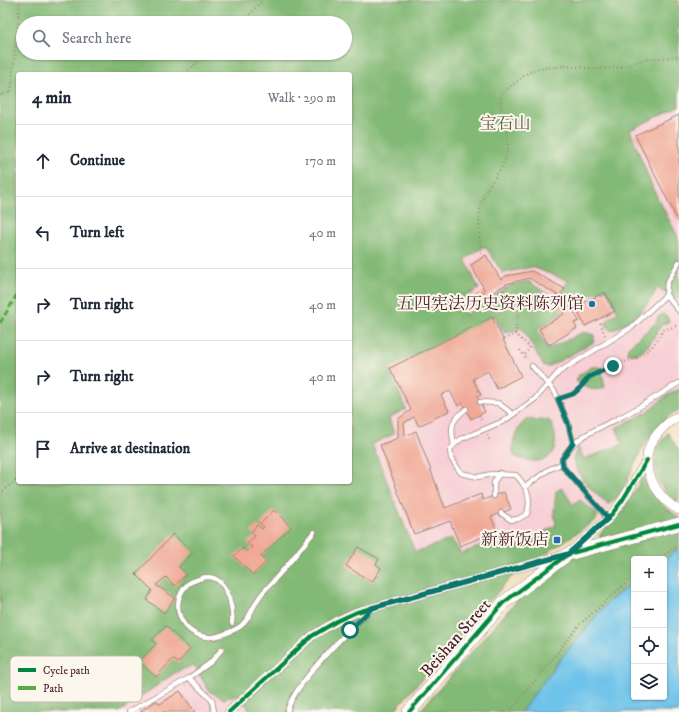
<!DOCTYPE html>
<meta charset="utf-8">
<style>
body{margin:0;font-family:"IM FELL DW Pica","Noto Serif SC",serif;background:#f6f6f7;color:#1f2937}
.controls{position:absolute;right:12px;bottom:12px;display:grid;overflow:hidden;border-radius:4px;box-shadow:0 1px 3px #0004}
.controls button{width:36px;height:36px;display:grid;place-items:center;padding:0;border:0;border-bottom:1px solid #e0e1e3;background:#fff;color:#1f2937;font:20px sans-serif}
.stop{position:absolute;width:12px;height:12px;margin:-9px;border:3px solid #0f766e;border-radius:50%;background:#fff}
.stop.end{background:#0f766e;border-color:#fff;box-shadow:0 1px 4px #0008}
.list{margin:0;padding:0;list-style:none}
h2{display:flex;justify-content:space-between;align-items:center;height:52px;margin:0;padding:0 16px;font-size:17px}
h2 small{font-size:13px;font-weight:400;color:#747a83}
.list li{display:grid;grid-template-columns:26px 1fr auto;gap:12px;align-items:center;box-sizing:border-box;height:72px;padding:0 16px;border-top:1px solid #e0e1e3}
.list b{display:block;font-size:15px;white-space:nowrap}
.list em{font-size:13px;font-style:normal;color:#747a83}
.icon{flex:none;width:22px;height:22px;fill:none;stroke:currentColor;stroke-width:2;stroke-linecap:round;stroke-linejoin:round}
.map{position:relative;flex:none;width:679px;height:712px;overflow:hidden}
.search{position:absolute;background:#fff;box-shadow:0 1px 3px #0004;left:16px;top:16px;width:336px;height:44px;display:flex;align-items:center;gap:10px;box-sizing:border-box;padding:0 14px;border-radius:22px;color:#747a83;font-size:15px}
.panel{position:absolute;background:#fff;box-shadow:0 1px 3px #0004;left:16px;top:72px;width:336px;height:412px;border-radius:4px}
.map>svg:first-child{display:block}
</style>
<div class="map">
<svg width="679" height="712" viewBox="0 0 679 712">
<rect width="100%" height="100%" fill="#fbf7ec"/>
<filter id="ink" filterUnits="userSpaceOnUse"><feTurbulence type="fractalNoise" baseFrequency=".025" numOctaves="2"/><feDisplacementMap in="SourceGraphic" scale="8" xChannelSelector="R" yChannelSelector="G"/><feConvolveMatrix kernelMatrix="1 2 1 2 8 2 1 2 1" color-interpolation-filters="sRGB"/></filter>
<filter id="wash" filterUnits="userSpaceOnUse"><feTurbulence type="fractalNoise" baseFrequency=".012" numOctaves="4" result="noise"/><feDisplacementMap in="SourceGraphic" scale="16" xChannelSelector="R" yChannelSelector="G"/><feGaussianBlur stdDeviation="0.9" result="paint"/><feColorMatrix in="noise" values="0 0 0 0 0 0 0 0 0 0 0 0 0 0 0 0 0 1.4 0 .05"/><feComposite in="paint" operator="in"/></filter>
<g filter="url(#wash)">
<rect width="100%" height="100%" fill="#f1e1c3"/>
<path fill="#f7cfd4" d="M679 106V243L677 235 653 189 630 129Z
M485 246 503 273 532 267 569 281 657 288 679 299V410L666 417 655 429 635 464 619 498 597 519 566 539 513 550 496 539 461 554 452 539 415 552 372 444 394 434 389 418 406 409 389 370 472 327 459 301 465 259Z
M194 665 238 694 251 712H119L176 672Z"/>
<path fill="#83b976" stroke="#666c50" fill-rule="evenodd" d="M0 0H679V106L630 130 653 189 677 235 679 243V299L657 288C648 308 631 322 611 331L606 325 608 319 618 312 606 289 587 296 537 330 548 349 584 332 594 335V342L548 367 543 365 522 328 504 333 495 316 389 370 406 409 389 418 394 434 372 444 415 552 452 539 461 554 496 539 513 550 556 525 554 512 556 491 562 488 573 505 580 500 596 513 597 519 510 578 393 712H251L238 694 224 699 209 691 194 665 176 672 119 712H0ZM23 23H345V53H23ZM18 74H350V482H18ZM485 246 503 273 532 267 569 281 554 298 528 281 509 286 466 315 459 301 479 289 465 259Z
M663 314 668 318 669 322 662 324C653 336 646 360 627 353L628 347 656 323 658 317Z
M592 367H601L605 387C594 393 586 388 576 381L579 375Z
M679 389V410C655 422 642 448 631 472 624 486 622 495 609 504 594 494 576 476 573 458L578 447 584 459 623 444 616 428 647 412 666 396Z
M529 418 536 421 548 419C556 429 560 450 547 458 538 464 523 460 514 456 511 442 515 427 529 418Z
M668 433 679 451V502C655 488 655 474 656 448Z
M643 476C653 496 660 505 679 517V519L603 538 599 536C604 529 610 525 616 518 627 505 635 491 643 476Z
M679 530V548L664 560 634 559V582L609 601 555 666 521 712H419L520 597 574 556Z"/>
<path fill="#6ec3ea" stroke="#5c718a" d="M679 548V712H521L555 666 609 601 634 582V697H664V560Z"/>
<g id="blocks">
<path fill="#f0a996" d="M679 115V223L635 135Z
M486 255 501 280 506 276 532 271 565 289 559 296 529 278 506 284 468 309 465 304 485 291 471 265Z
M605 292 615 311 585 326 575 307Z
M567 301 579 321 574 323 577 328 549 345 539 329 564 314 559 306Z
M492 317 521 376 497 389 488 371 473 379 481 395 477 396 485 412 471 419 463 403 458 406 450 391 441 395 449 411 419 426 414 417 404 423 405 436 416 431 445 508 481 494 483 500 504 492 511 509 491 517 497 531 460 546 450 521 414 534 380 445 398 438V419L411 410 390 368Z
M274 510 291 527 261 556 266 562 253 575 234 556 243 548 247 552 252 547 247 543 255 536 251 532 257 525 262 529 264 527 260 524Z
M173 534 193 552 179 567 186 574 175 586 166 577 156 585 175 598 164 613 147 600 152 590 136 574Z
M358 547 379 559 376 564 381 568 372 582 346 566Z
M166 626 190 649 178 663 173 659 156 677 139 662 156 644 152 640Z
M180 691 195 712H140L156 701 160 704Z"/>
</g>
</g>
<g filter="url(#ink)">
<use href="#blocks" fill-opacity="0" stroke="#9e8077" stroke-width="1"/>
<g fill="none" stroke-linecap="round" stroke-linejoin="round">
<defs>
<path id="service" d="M666 295 679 311
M532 366 555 392 568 423 573 443
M480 402 498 403 513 414
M454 445C450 426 451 421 466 409
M526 486 548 470 563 463
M494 496V482L500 473
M501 513 511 520 518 519 527 514C532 498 527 487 516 475L492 474 478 477 461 473 451 458 450 450 454 445 461 439 504 421 535 399 559 372 632 327 666 295 667 283 679 262
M608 519 563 467 562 459C577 434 597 430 621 417 641 407 660 394 679 383
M232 623C234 605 225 568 199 579 194 581 189 582 186 586 169 605 181 634 207 637 216 638 228 633 236 629 250 622 252 606 261 595 265 589 271 585 275 579 289 564 301 548 314 532
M189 678 211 662 222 649
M129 712 189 678 212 700 214 712
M287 712C293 685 348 631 370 610"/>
<path id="minor" d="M679 416C665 423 646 442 647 460 648 480 661 501 679 510
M229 712 312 636 337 621 357 612 568 554 608 519 622 501 647 460"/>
<path id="secondary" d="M409 712 503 603 568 554 679 524"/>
</defs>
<use href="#service" stroke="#9e8077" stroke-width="6"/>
<use href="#minor" stroke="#9e8077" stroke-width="10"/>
<use href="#secondary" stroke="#9e8077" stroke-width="14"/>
<path stroke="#9e8077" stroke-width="2" stroke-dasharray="1 3" stroke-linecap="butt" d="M241 23 263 0
M187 74 189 70 208 53
M0 95 11 92 20 0
M482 258C479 237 476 211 486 191 492 180 504 167 507 154 511 138 503 125 501 109 500 105 501 99 501 94L529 72 545 68 564 66 599 69 622 67 643 60 679 56
M500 287 515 307 518 314 515 334 503 340
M600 323 605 335
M515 334 530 347 524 356
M520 350 527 360
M564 397C583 391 579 384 590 376 622 355 642 370 663 330L679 325
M479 415 482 422
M487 435 490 442
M0 494 18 478
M658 559 679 545
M510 712 580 624 634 576"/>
<use href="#service" stroke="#fff" stroke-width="4.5"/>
<use href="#minor" stroke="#fff" stroke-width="9"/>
<use href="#secondary" stroke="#fff" stroke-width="13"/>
<path stroke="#57aa44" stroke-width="3" stroke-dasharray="6 3" stroke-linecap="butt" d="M0 323 18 293"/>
<defs>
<path id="cycleway" d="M229 712 312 636 337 621 357 612 568 554 608 519 622 501 647 460
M409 712 503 603 568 554 679 524"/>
</defs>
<use href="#cycleway" stroke="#fbf7ec" stroke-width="6"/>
<use href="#cycleway" stroke="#00873e" stroke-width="4"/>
</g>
</g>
<g fill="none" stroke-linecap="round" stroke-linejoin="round" filter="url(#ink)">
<path stroke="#0f766e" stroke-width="5" d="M350 630 372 608 568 554 608 518 563 467 562 459 573 443 568 423 558 399 573 394 580 388 589 377 613 366"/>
</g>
<g fill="#1f6fb2" stroke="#fbf7ec" stroke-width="1.5">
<circle cx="592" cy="304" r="4"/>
<rect x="553" y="536" width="8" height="8" rx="2"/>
</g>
<g text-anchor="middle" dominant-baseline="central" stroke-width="4" stroke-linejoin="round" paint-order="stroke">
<g font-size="17" fill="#655748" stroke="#fbf7ec">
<text x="505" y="124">宝石山</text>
</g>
<g font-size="17" fill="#4a1f2b" stroke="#fbf7ec" text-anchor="end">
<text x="584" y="304">五四宪法历史资料陈列馆</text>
<text x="549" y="540">新新饭店</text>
</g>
<g font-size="17" fill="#4a1f2b" stroke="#fbf7ec">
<text transform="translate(456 638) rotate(-49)">Beishan Street</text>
</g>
</g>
<rect x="10" y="656" width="132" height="46" rx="6" fill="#fbf7ec" stroke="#c6b6b2" stroke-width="1"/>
<rect x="18" y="668" width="18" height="4" fill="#00873e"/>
<rect x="18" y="686" width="18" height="4" fill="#57aa44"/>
<g font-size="11" fill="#4a1f2b">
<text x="43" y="674">Cycle path</text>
<text x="43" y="692">Path</text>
</g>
</svg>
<div class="controls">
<button>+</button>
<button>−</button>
<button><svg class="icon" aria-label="locate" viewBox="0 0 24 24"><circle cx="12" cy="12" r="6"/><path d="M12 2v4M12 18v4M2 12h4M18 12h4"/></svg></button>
<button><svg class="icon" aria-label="layers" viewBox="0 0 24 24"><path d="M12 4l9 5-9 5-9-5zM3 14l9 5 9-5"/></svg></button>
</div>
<div class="stop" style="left:350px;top:630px"></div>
<div class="stop end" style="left:613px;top:366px"></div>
<div class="search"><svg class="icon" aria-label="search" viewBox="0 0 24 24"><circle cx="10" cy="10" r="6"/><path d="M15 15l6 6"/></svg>Search here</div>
<section class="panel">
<h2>4 min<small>Walk · 290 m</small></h2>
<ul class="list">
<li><svg class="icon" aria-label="ahead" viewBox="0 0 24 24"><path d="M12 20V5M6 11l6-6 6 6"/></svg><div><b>Continue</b></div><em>170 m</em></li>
<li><svg class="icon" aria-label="left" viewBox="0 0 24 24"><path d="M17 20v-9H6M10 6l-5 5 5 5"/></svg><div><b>Turn left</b></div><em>40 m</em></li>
<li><svg class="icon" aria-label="right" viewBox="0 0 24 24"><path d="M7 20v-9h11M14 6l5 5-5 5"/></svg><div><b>Turn right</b></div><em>40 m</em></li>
<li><svg class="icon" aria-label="right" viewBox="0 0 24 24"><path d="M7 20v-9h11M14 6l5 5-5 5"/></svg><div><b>Turn right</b></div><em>40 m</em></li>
<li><svg class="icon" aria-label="arrive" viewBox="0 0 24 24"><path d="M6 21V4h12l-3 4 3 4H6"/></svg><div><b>Arrive at destination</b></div></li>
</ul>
</section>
</div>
